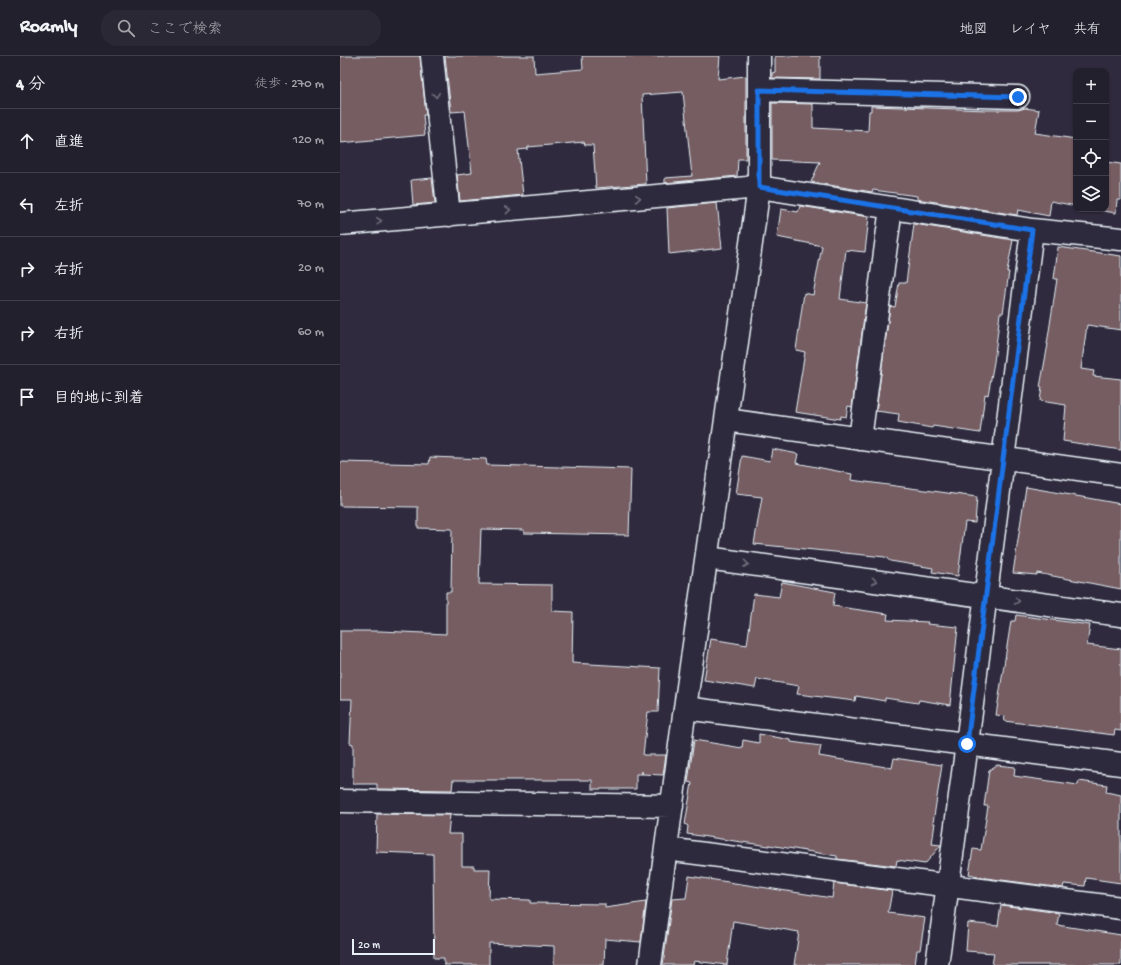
<!DOCTYPE html>
<html lang="ja">
<meta charset="utf-8">
<style>
body{margin:0;font-family:"Gochi Hand","Klee One",sans-serif;background:#2b2836;color:#f1f3f6}
.controls{position:absolute;right:12px;top:12px;display:grid;overflow:hidden;border-radius:8px;box-shadow:0 1px 3px #0004}
.controls button{width:36px;height:36px;display:grid;place-items:center;padding:0;border:0;border-bottom:1px solid #403e4a;background:#23202e;color:#f1f3f6;font:20px sans-serif}
.scale{position:absolute;left:12px;bottom:10px;width:83px;box-sizing:border-box;padding-left:4px;border:2px solid #e8f1f8;border-top:0;font-size:11px;line-height:14px;white-space:nowrap;color:#e8f1f8;-webkit-text-stroke:3px #2f2a3d;paint-order:stroke}
.stop{position:absolute;width:12px;height:12px;margin:-9px;border:3px solid #1a73e8;border-radius:50%;background:#fff}
.stop.end{background:#1a73e8;border-color:#fff;box-shadow:0 1px 4px #0008}
.list{margin:0;padding:0;list-style:none}
h2{display:flex;justify-content:space-between;align-items:center;height:52px;margin:0;padding:0 16px;font-size:17px}
h2 small{font-size:13px;font-weight:400;color:#a3a3aa}
.list li{display:grid;grid-template-columns:26px 1fr auto;gap:12px;align-items:center;box-sizing:border-box;height:64px;padding:0 16px;border-top:1px solid #403e4a}
.list b{display:block;font-size:15px;white-space:nowrap}
.list em{font-size:13px;font-style:normal;color:#a3a3aa}
.icon{flex:none;width:22px;height:22px;fill:none;stroke:currentColor;stroke-width:2;stroke-linecap:round;stroke-linejoin:round}
.map{position:relative;flex:none;width:781px;height:909px;overflow:hidden}
header{display:flex;align-items:center;gap:24px;box-sizing:border-box;height:56px;padding:0 20px;background:#23202e;border-bottom:1px solid #403e4a}
header strong{font-size:19px}
nav{display:flex;gap:22px;margin-inline-start:auto;font-size:14px}
.search{width:280px;height:36px;background:#2b2836;display:flex;align-items:center;gap:10px;box-sizing:border-box;padding:0 14px;border-radius:16px;color:#a3a3aa;font-size:15px}
main{display:flex}
aside{flex:1;background:#23202e}
.map>svg:first-child{display:block}
</style>
<header>
<strong>Roamly</strong>
<div class="search"><svg class="icon" aria-label="search" viewBox="0 0 24 24"><circle cx="10" cy="10" r="6"/><path d="M15 15l6 6"/></svg>ここで検索</div>
<nav><a>地図</a><a>レイヤ</a><a>共有</a></nav>
</header>
<main>
<aside>
<h2>4 分<small>徒歩 · 270 m</small></h2>
<ul class="list">
<li><svg class="icon" aria-label="ahead" viewBox="0 0 24 24"><path d="M12 20V5M6 11l6-6 6 6"/></svg><div><b>直進</b></div><em>120 m</em></li>
<li><svg class="icon" aria-label="left" viewBox="0 0 24 24"><path d="M17 20v-9H6M10 6l-5 5 5 5"/></svg><div><b>左折</b></div><em>70 m</em></li>
<li><svg class="icon" aria-label="right" viewBox="0 0 24 24"><path d="M7 20v-9h11M14 6l5 5-5 5"/></svg><div><b>右折</b></div><em>20 m</em></li>
<li><svg class="icon" aria-label="right" viewBox="0 0 24 24"><path d="M7 20v-9h11M14 6l5 5-5 5"/></svg><div><b>右折</b></div><em>60 m</em></li>
<li><svg class="icon" aria-label="arrive" viewBox="0 0 24 24"><path d="M6 21V4h12l-3 4 3 4H6"/></svg><div><b>目的地に到着</b></div></li>
</ul>
</aside>
<div class="map">
<svg width="781" height="909" viewBox="0 0 781 909">
<rect width="100%" height="100%" fill="#2f2a3d"/>
<filter id="ink" filterUnits="userSpaceOnUse"><feTurbulence type="fractalNoise" baseFrequency=".025" numOctaves="2"/><feDisplacementMap in="SourceGraphic" scale="8" xChannelSelector="R" yChannelSelector="G"/><feConvolveMatrix kernelMatrix="1 2 1 2 8 2 1 2 1" color-interpolation-filters="sRGB"/></filter>
<g filter="url(#ink)">
<path fill="#745d62" stroke="#e8f1f8" d="M0 0H80L86 59H83L85 79 0 87Z
M105 0H194L195 17 243 13 242 0H380L378 23 406 20V103H398L397 120 325 127V122L352 120 343 36 302 39 306 128 256 132 253 89H245L244 86 188 91V93L178 94 183 139 120 145 117 119 132 117 125 55 111 56Z
M435 0H480V23L432 22V17L435 16Z
M432 47 473 48V72L528 75 529 55H531V50L647 54H678L685 52 699 54 695 77 736 83V150L711 145 709 160 678 154 677 159 577 143V140L533 134 532 136 471 126 480 106 432 104Z
M766 106 781 108V144H777L776 157 751 153H766Z
M92 122 95 147 73 149 71 124Z
M377 147 382 192 329 198 327 152Z
M460 150 529 161 525 196 506 194 500 243 526 247 512 351 508 350 506 361 501 360 500 363 455 356 465 296 456 294 464 237 473 239 482 190 437 181 441 153 458 156Z
M574 168 673 184 667 216H669L663 257H660L654 306 648 339 645 338 640 377 593 370 592 372 558 366 559 358 536 355 550 250 555 251 559 227H566Z
M718 191 781 200V274L747 269 741 313 754 315 753 320 781 323V394L723 385 726 349 700 345 702 331H700L708 288H707L717 223H714Z
M432 393 458 398 456 407 512 418 511 424 637 441 635 467 625 466 618 520 592 516 593 512 550 505 545 501 414 488 422 441 396 438 402 400 430 405Z
M90 401 146 403 147 409 291 413 289 479 184 477V474L141 473 139 528 212 529V555L233 556 232 607 320 612 318 656H308L303 699H326L323 719 302 718V715V718H296V733H252V724H113L112 734 37 733V728H13V688L10 687 12 643H0V575H40L106 578V536H111L112 473 78 472V451L0 450V406L89 408Z
M686 431 781 448V533L697 517V519L673 517Z
M442 526 495 536 493 550 548 558 547 564 588 566 587 568 618 571 610 649 579 644 578 647 545 642V645L516 640 515 645 457 638 459 630 417 623 415 632 364 624 371 583 407 589 414 538 439 541Z
M676 559 750 569 747 589 781 593V675L775 674 774 679 664 665 665 660 656 659 671 565H675Z
M419 678 451 684V686L481 690 479 700 552 712 554 702 602 709 593 767H595L592 788 601 789 585 808 557 804 556 810 497 803V800L429 789V790L347 778 348 770 345 768 352 727 348 726 354 684 402 692 403 684 419 687Z
M657 709 675 711 674 720 738 729 739 725 767 729 766 736 781 739V827L746 822 745 830 724 828 723 832 638 821V820L629 818 633 793 641 794 648 750H644L649 714Z
M37 758 110 759 108 778H122V810H134V813H150L149 843 190 844V847L265 848V852L306 846 301 886 265 883 264 909H214V890L149 887V909H104V902H94L93 798 36 796Z
M349 820 492 842 494 827 552 835 548 857 585 862 580 894H577L575 909H454L459 876 393 865 387 909 354 905 353 909H323L332 843 346 842Z
M661 849 719 857 717 869 781 879V909H652L654 897 626 895 628 867 658 870Z"/>
<g fill="none" stroke-linecap="round" stroke-linejoin="round">
<defs>
<path id="minor" d="M92 0 109 159
M419 34 678 41
M0 168 419 131 692 174 781 183
M386 364 781 419
M520 383 551 152
M367 502 781 559
M345 652 781 708
M0 745 332 750
M326 793 781 852
M310 909 345 652 419 131V0
M597 909 627 688 692 174"/>
</defs>
<use href="#minor" stroke="#e8f1f8" stroke-width="25"/>
<use href="#minor" stroke="#2f2a3d" stroke-width="22"/>
</g>
<defs><path id="oneway-chevron" d="M-2-3.5L2.5 0L-2 3.5" fill="none" stroke-width="1.6" stroke-linecap="round" stroke-linejoin="round"/></defs>
<g stroke="#70707e">
<use href="#oneway-chevron" transform="translate(96 39) rotate(84)"/>
<use href="#oneway-chevron" transform="translate(298 142) rotate(-5)"/>
<use href="#oneway-chevron" transform="translate(168 154) rotate(-5)"/>
<use href="#oneway-chevron" transform="translate(39 165) rotate(-5)"/>
<use href="#oneway-chevron" transform="translate(406 508) rotate(8)"/>
<use href="#oneway-chevron" transform="translate(534 525) rotate(8)"/>
<use href="#oneway-chevron" transform="translate(677 545) rotate(8)"/>
</g>
</g>
<g fill="none" stroke-linecap="round" stroke-linejoin="round" filter="url(#ink)">
<path stroke="#1a73e8" stroke-width="5" d="M627 688 692 174 419 131V34L678 41"/>
</g>
</svg>
<div class="controls">
<button>+</button>
<button>−</button>
<button><svg class="icon" aria-label="locate" viewBox="0 0 24 24"><circle cx="12" cy="12" r="6"/><path d="M12 2v4M12 18v4M2 12h4M18 12h4"/></svg></button>
<button><svg class="icon" aria-label="layers" viewBox="0 0 24 24"><path d="M12 4l9 5-9 5-9-5zM3 14l9 5 9-5"/></svg></button>
</div>
<div class="scale">20 m</div>
<div class="stop" style="left:627px;top:688px"></div>
<div class="stop end" style="left:678px;top:41px"></div>
</div>
</main>
